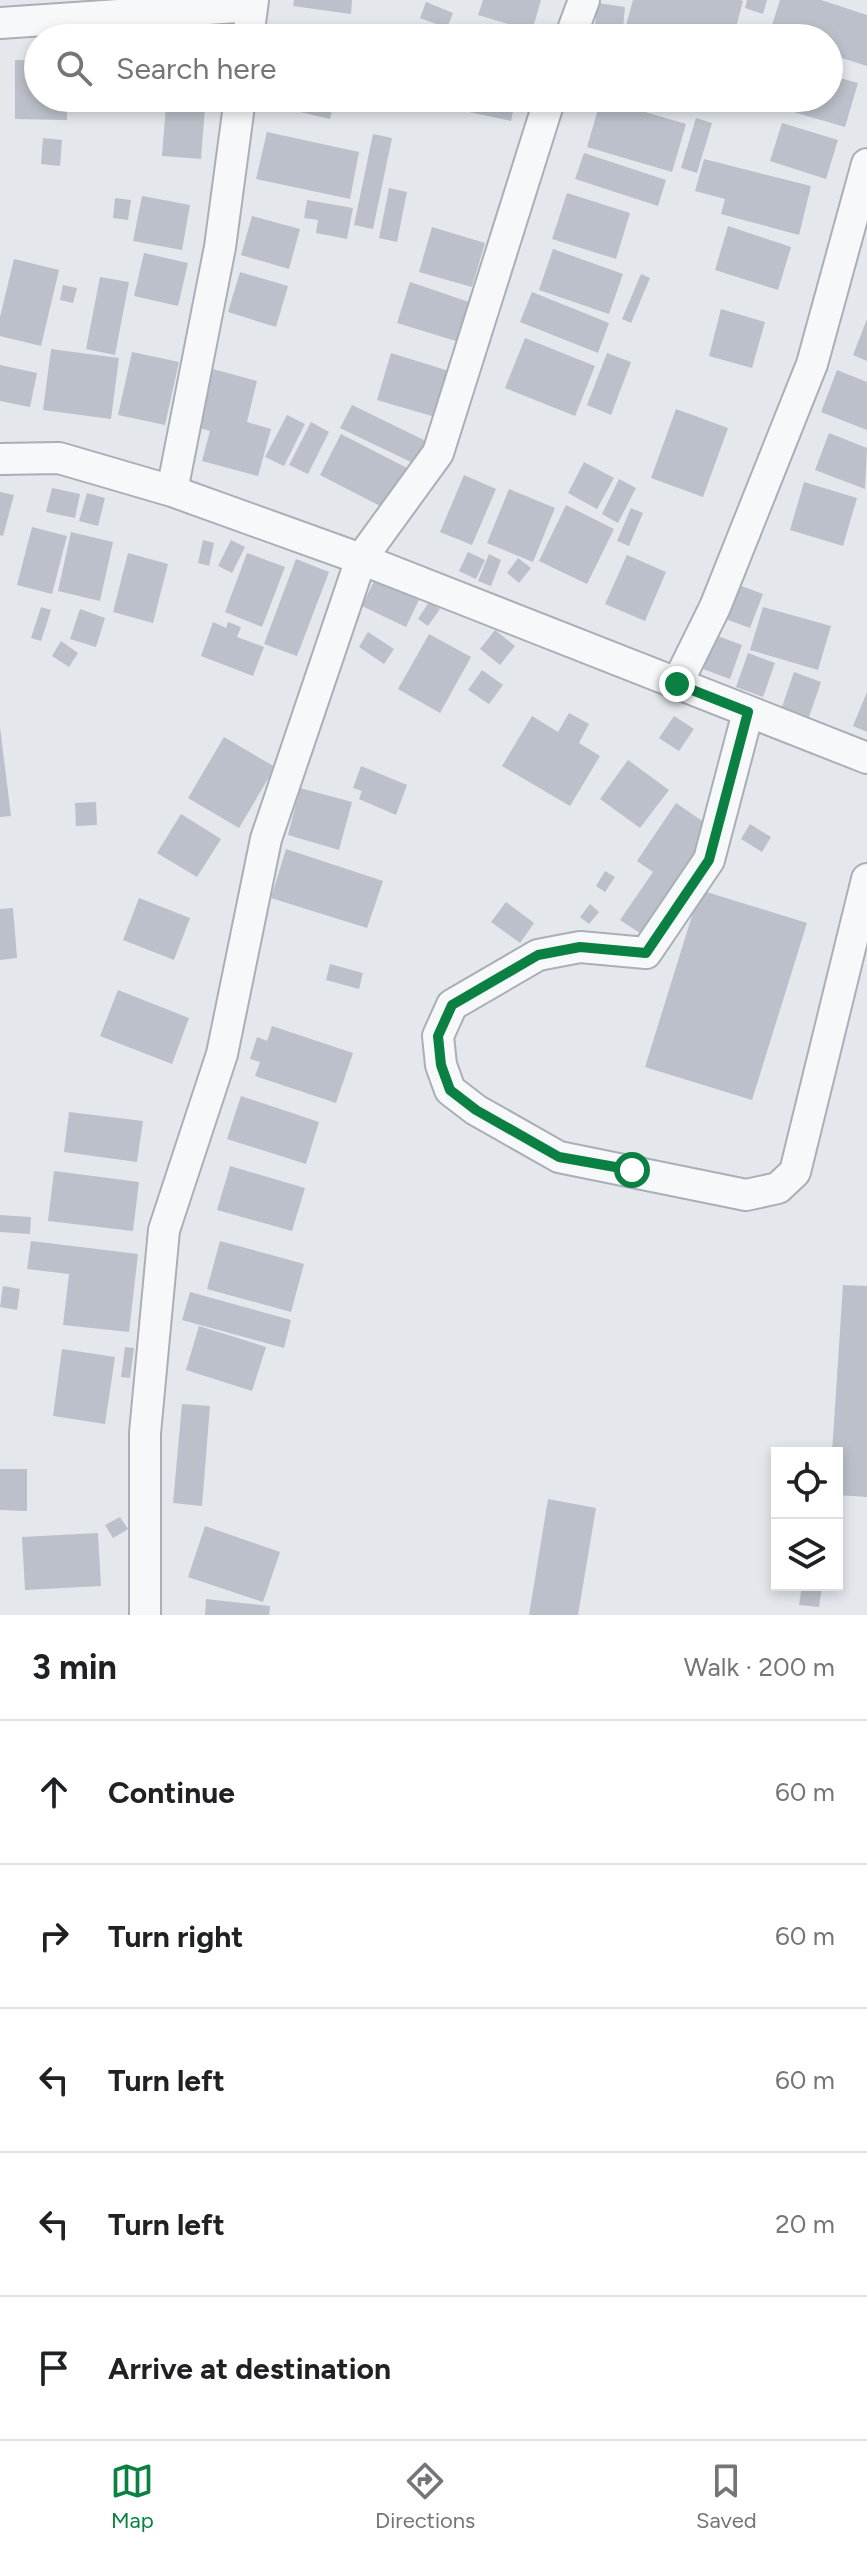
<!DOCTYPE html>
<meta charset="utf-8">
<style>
body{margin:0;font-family:Figtree,sans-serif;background:#f2f2f2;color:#202124}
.controls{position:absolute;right:24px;bottom:24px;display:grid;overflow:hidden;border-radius:0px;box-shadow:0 4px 12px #0003}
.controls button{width:72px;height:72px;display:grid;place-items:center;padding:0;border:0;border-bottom:2px solid #e0e0e0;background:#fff;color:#202124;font:40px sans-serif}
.stop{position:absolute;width:24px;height:24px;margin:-18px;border:6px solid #0b8043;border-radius:50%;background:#fff}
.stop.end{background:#0b8043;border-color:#fff;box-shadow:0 2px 8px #0008}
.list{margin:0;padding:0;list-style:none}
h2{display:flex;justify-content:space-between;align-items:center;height:104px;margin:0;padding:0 32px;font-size:34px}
h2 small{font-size:26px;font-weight:400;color:#757577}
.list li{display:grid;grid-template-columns:52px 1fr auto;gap:24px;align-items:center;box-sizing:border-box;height:144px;padding:0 32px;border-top:2px solid #e0e0e0}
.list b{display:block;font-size:30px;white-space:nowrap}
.list em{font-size:26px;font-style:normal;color:#757577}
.icon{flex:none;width:44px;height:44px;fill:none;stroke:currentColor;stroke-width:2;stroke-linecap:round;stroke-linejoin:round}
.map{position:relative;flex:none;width:867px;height:1615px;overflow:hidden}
.search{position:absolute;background:#fff;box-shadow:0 4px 12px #0003;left:24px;right:24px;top:24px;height:88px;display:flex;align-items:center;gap:20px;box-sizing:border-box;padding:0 28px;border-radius:44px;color:#757577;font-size:30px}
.sheet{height:824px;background:#fff}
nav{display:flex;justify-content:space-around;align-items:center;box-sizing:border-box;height:112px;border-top:2px solid #e0e0e0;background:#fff;font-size:22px;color:#757577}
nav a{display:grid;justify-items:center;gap:4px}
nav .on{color:#0b8043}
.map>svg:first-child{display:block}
</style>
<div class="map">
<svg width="867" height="1615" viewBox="0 0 867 1615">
<rect width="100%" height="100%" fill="#e4e7ec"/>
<path fill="#bbc0ca" d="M294 0H352L351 14 293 6Z
M483 0H541L532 31 478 15Z
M633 0H740L743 1 733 38H657L625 29Z
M747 0H767L763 14 745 8Z
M780 0H821L867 15V66L829 54V38H781L769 34Z
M426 2 453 13 447 28 420 18Z
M598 3 625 7 623 28 595 24Z
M122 24 196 31 195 38H121Z
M15 60H38V98H67V120L15 119Z
M829 75 858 83 845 127 790 111 794 98H829Z
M272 98H335L330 119 270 105Z
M448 98H516L511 121 446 107Z
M601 99 686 124 672 172 587 147Z
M166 105 205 108 201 159 162 156Z
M696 118 712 123 697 173 681 168Z
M782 123 838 140 826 179 770 161Z
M267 132 359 152 350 199 256 179Z
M373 134 392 138 373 229 354 225Z
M43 138 62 140 60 166 41 164Z
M584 153 666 180 658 206 575 179Z
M704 159 811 186 799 235 721 214 725 199 695 191Z
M389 188 407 192 397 242 379 238Z
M567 193 630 213 616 259 552 239Z
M142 196 190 205 182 250 133 241Z
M115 198 131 200 128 220 113 218Z
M307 200 353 208 347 239 316 233 318 220 304 218Z
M252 216 300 229 289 269 241 255Z
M728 226 791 247 778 290 715 270Z
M432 227 485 243 472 287 419 272Z
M553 249 623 274 609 314 539 290Z
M144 253 188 263 178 306 134 296Z
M14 259 59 270 41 346 0 336V317Z
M240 272 288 286 276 327 228 312Z
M641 274 650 278 631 323 622 319Z
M100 277 129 282 115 355 86 349Z
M410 282 469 302 456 341 397 323Z
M63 285 77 288 73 303 60 300Z
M532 292 609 323 598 353 520 322Z
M721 309 765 322 752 368 709 356Z
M867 319V361L853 355Z
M525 338 595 366 575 416 505 388Z
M51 349 119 358 111 419 43 410Z
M132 352 179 362 165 425 118 415Z
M391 353 449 371 435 417 377 400Z
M607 353 631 362 611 415 587 405Z
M0 365 37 373 30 407 0 401Z
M213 369 257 381 247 422 271 429 258 476 202 461 210 431 197 427Z
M837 370 867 382V430L821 412Z
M352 405 426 441 415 464 340 428Z
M676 409 728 428 703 497 651 478Z
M287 415 305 424 284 466 265 457Z
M311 422 329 432 308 474 289 465Z
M829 433 867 448 865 489 815 470Z
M341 434 407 468 386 509 320 475Z
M584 462 614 478 597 509 568 493Z
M464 475 496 489 472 545 440 532Z
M619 479 636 488 618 523 602 514Z
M804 482 857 498 843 546 790 530Z
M52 488 80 494 75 518 46 512Z
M509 489 555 508 533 562 487 543Z
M0 492 14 495 3 536 0 535Z
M87 493 105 498 98 526 79 521Z
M566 505 614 529 587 584 539 561Z
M631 508 643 513 629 546 617 541Z
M32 527 67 536 52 594 17 585Z
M71 532 113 542 100 601 58 591Z
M203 540 214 543 209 566 198 563Z
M231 540 245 547 232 573 218 566Z
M468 552 485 560 476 579 459 571Z
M128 553 168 564 153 623 113 612Z
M247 553 285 567 262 627 225 612Z
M489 554 501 560 491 586 478 581Z
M627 555 666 572 645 621 605 604Z
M518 558 531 568 519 583 507 573Z
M296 559 329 572 297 656 264 644Z
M375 579 419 600 406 627 362 606Z
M736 584 763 594 750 628 723 618Z
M429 602 440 609 428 626 418 619Z
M41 607 51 610 41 641 31 638Z
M763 607 831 626 818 670 750 650Z
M80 609 105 618 96 647 70 639Z
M213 622 226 628 228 622 241 627 237 637 264 647 253 676 201 656Z
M495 630 515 646 500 665 480 649Z
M368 632 394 649 384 664 359 647Z
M429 634 471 657 440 713 398 689Z
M715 635 742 645 730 679 703 669Z
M61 641 78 653 69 667 52 656Z
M748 653 775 663 763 697 736 687Z
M482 670 503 685 489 704 468 690Z
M794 672 821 682 809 717 782 707Z
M867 692V732L853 726Z
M569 713 589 724 579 743 600 756 570 806 502 766 532 716 558 732Z
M674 716 694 729 679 751 659 738Z
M0 727 11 816 0 817Z
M224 737 275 767 239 828 188 798Z
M628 760 669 790 640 828 600 799Z
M361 766 407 785 396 815 359 799 362 791 353 788Z
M300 788 352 802 339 850 288 835Z
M96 802 97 825 76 826 75 803Z
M676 803 714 829 643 935 620 920 653 872 637 861Z
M181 814 221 839 197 877 157 853Z
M750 824 771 837 762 852 741 839Z
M286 849 383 881 367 928 271 898Z
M605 871 615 877 605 892 596 886Z
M700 890 807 923 752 1100 645 1067Z
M139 898 190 918 174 960 123 940Z
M506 902 534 923 520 943 491 922Z
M590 904 599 912 589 924 580 917Z
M13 908 17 958 0 960V909Z
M330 964 363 973 359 989 326 980Z
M118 990 189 1018 172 1064 100 1036Z
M272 1026 353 1053 336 1103 255 1076 260 1062 250 1059 257 1037 267 1041Z
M241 1096 319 1122 306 1164 227 1139Z
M69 1112 143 1121 137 1162 64 1152Z
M230 1166 305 1188 292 1231 217 1210Z
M54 1171 139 1182 133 1231 48 1221Z
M0 1215 31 1217 30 1234 0 1232Z
M31 1241 138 1254 129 1332 63 1325 69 1274 27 1269Z
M220 1241 304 1264 291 1312 207 1289Z
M843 1285 867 1286V1497L837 1495V1453H832Z
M3 1286 20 1289 17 1310 0 1307Z
M190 1292 291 1320 284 1348 182 1320Z
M199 1326 266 1347 252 1391 186 1370Z
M125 1347 134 1348 130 1378 121 1377Z
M62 1349 115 1357 105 1424 53 1416Z
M182 1404 210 1406 202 1506 173 1503Z
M0 1469H27V1511L0 1510Z
M548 1499 596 1508 578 1615H529Z
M120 1517 128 1529 113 1538 105 1525Z
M205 1526 280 1552 263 1602 188 1577Z
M98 1533 101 1586 25 1590 22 1537Z
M802 1585 822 1586 819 1607 799 1605Z
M206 1599 270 1606 269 1615H205Z"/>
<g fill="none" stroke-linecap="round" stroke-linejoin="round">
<defs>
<path id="minor" d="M0 23 252 6
M248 38 253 0
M570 38 584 0
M0 459 59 458 172 491 361 559 867 758
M172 491 220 247 240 98
M677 684 715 607 812 364 867 164
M748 712 709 860 646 953 580 947 538 955 452 1005 438 1036 441 1065 450 1090 476 1110 559 1157 746 1195 778 1188 795 1172 867 879
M145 1615V1433L164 1230 222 1054 266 839 361 559 438 453 550 98"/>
</defs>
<use href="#minor" stroke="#a9aeb7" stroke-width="34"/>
<use href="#minor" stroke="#f7f8fa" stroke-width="30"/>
</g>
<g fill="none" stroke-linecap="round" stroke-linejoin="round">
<path stroke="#0b8043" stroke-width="10" d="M632 1170 559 1157 476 1110 450 1090 441 1065 438 1036 452 1005 538 955 580 947 646 953 709 860 748 712 677 684"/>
</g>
</svg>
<div class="controls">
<button><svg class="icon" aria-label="locate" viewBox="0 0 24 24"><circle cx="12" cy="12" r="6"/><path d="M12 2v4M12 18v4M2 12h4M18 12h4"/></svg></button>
<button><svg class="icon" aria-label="layers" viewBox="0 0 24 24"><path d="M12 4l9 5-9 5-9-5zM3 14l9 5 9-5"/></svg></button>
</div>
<div class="stop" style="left:632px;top:1170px"></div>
<div class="stop end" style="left:677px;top:684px"></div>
<div class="search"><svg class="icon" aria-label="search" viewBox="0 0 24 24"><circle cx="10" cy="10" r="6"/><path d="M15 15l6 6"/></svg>Search here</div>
</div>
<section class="sheet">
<h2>3 min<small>Walk · 200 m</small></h2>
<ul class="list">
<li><svg class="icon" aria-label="ahead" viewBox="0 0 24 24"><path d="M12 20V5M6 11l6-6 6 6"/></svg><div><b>Continue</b></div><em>60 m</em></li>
<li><svg class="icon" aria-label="right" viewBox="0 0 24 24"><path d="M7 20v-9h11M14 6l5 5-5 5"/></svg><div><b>Turn right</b></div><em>60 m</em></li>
<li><svg class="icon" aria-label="left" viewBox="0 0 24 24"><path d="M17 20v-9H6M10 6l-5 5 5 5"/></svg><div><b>Turn left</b></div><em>60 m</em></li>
<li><svg class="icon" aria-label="left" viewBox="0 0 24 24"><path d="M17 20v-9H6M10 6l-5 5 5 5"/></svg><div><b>Turn left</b></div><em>20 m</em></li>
<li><svg class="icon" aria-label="arrive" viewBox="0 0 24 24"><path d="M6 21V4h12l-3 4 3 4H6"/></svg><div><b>Arrive at destination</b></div></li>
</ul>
</section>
<nav>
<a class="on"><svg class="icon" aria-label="map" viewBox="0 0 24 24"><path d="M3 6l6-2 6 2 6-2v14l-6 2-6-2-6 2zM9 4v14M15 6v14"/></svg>Map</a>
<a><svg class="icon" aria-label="directions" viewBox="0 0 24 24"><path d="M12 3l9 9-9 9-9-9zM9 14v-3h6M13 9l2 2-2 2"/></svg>Directions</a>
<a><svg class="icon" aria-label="saved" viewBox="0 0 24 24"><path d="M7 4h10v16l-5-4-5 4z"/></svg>Saved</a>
</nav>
